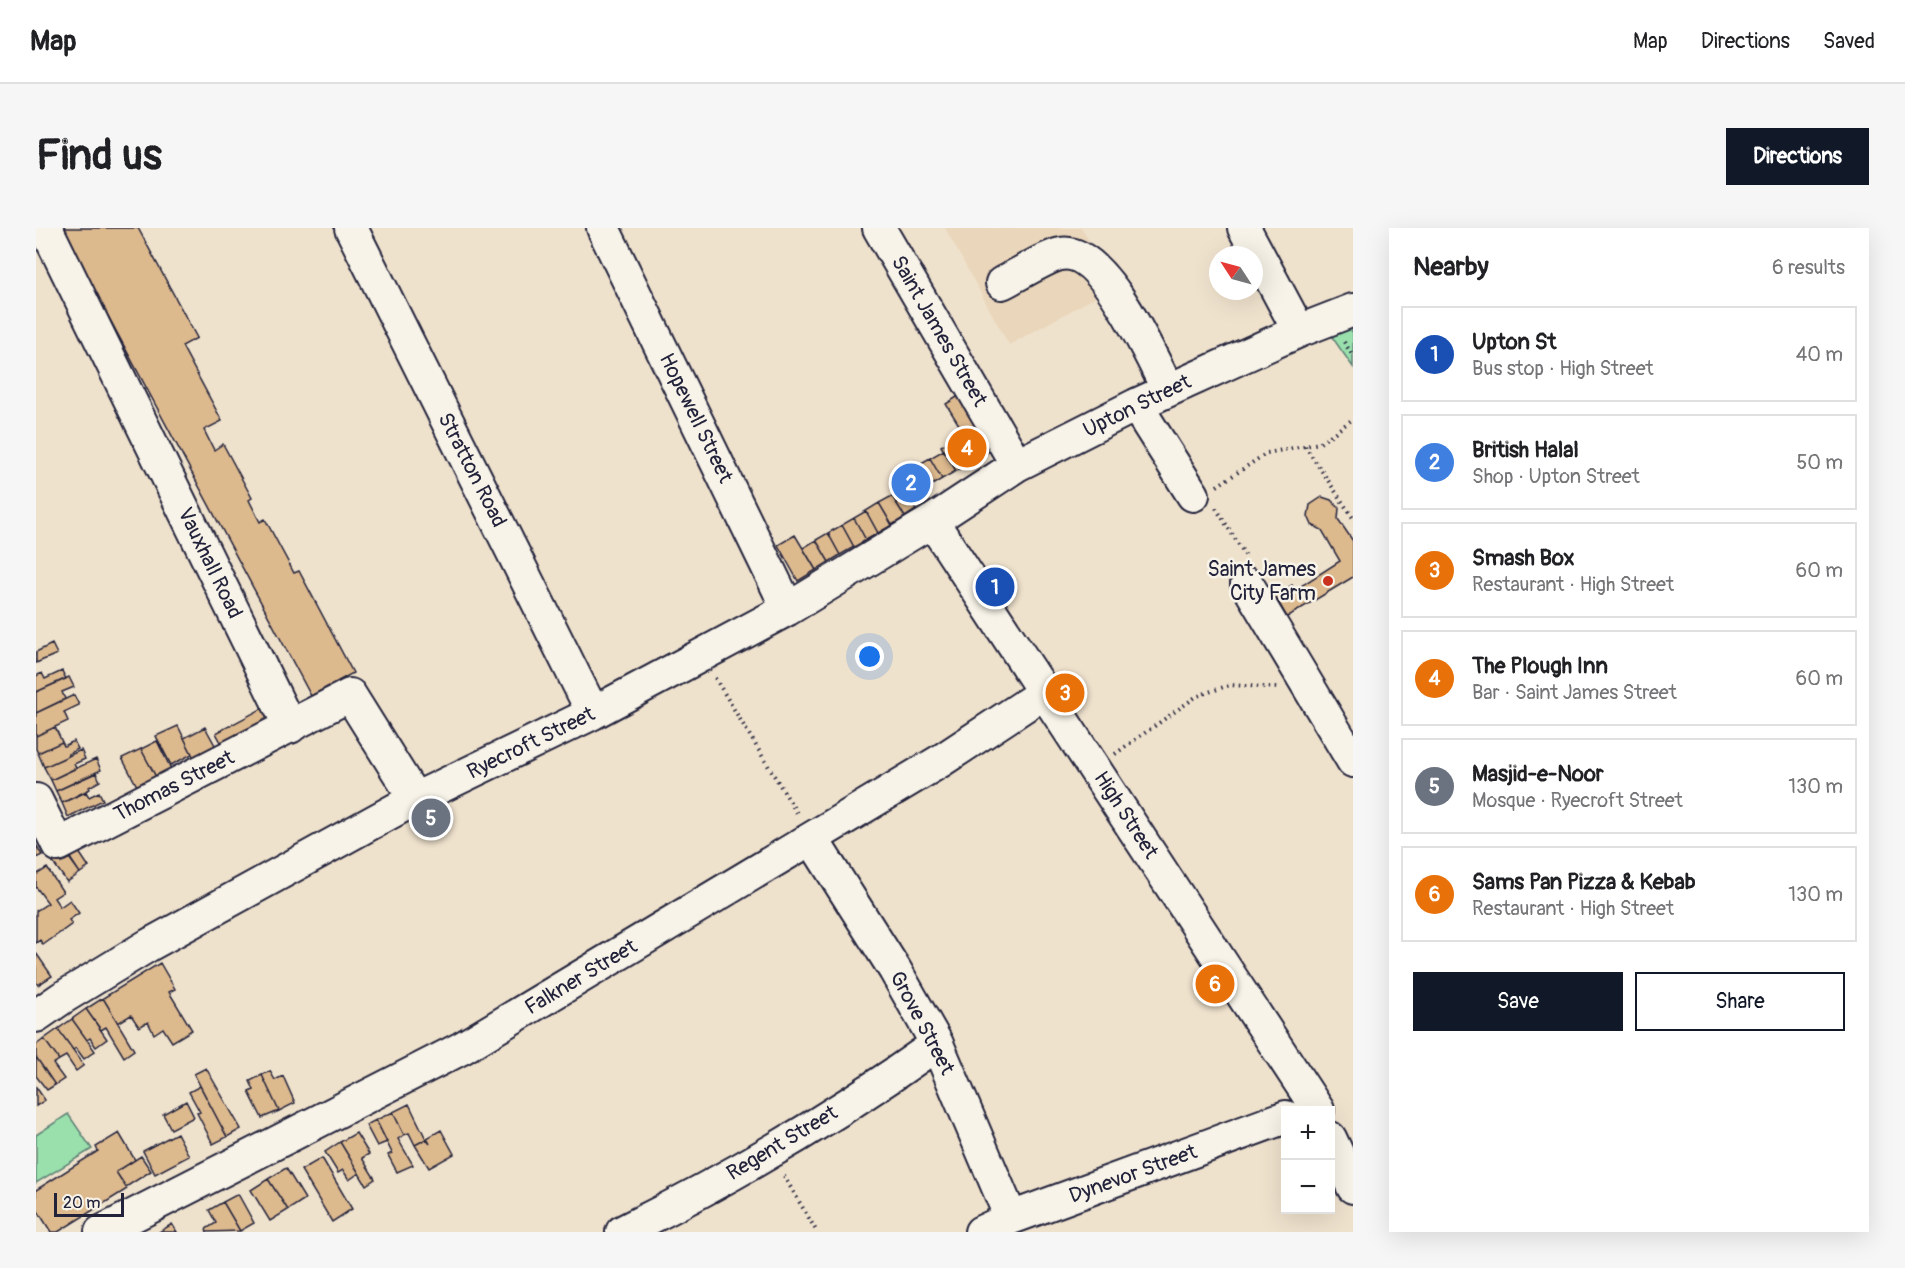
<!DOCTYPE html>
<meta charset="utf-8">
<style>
body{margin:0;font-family:Pangolin,sans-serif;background:#f6f6f6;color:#202124}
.controls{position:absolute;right:18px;bottom:18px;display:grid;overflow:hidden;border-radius:0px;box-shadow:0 6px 24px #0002}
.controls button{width:54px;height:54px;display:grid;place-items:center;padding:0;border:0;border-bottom:2px solid #e0e0e0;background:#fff;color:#202124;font:30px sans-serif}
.compass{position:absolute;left:1173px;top:18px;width:54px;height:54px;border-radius:50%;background:#fff;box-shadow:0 6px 24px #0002;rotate:306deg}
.scale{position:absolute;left:18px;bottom:15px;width:70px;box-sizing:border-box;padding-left:6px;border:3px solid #22223b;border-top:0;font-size:16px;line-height:21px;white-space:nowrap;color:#22223b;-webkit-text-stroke:4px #f7f3e8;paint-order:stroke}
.you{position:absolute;left:834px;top:429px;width:21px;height:21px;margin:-15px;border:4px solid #fff;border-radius:50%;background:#1a73e8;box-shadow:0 0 0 9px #1a73e833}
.badge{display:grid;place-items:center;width:39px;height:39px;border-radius:50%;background:#111827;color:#fff;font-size:20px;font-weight:700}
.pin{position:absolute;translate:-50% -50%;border:3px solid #fff;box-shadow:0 2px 6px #0006}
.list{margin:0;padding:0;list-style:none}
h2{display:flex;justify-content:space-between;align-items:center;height:78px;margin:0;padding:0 24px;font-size:26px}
h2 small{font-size:20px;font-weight:400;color:#757577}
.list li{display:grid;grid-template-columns:39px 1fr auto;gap:18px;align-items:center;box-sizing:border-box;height:96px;margin:0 12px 12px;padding:0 12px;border:2px solid #e0e0e0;border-radius:0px}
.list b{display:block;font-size:22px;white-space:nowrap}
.list p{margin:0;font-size:20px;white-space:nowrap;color:#757577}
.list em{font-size:20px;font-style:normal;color:#757577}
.actions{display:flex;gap:12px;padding:18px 24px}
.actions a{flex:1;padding:14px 0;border:2px solid #111827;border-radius:0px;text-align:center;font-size:21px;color:#111827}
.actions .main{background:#111827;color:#fff}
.map{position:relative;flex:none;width:1317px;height:1004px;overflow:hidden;border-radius:0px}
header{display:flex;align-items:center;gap:36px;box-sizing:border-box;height:84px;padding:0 30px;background:#fff;border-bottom:2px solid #e0e0e0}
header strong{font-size:28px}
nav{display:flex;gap:33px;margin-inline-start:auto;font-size:21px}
.intro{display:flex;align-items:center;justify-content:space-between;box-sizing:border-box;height:144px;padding:0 36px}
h1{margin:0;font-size:42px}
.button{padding:15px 27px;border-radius:0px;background:#111827;color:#fff;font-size:21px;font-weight:700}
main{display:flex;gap:36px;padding:0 36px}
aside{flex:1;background:#fff;border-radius:0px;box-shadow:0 6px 24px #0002}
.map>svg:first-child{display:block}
</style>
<header>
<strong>Map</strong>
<nav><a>Map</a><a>Directions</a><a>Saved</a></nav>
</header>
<div class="intro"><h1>Find us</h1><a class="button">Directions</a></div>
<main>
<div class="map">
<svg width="1317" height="1004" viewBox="0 0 1317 1004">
<rect width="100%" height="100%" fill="#efe2cd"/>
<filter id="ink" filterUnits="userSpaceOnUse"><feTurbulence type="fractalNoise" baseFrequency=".0167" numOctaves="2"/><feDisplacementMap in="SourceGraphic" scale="12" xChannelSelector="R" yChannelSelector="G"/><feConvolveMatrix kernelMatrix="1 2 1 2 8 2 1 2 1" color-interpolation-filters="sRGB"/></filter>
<g filter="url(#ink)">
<path fill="#ead6ba" d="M909 0H1046L1078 59 973 117Z"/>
<path fill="#9ae0ad" stroke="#5e8174" stroke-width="1.5" d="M1311 97 1317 105V139L1294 106Z
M32 886 56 921 0 955V907Z"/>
<path fill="#ddb98e" stroke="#22223b" stroke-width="1.5" d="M25 0H102L161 110 146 118 186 193 168 202 178 222 187 216 216 270 213 272 224 294 229 291 258 345 263 343 317 445 275 468Z
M924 167 943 197 928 205 910 176Z
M943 197 957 221 920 243 905 218Z
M908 222 920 243 906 251 894 230Z
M894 230 906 251 891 260 878 239Z
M878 239 893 264 875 275 860 249Z
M867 261 880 282 869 289 856 268Z
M856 268 869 289 856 297 843 275Z
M1286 269 1295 272 1303 280 1302 291 1317 313V349L1251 389 1239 368 1256 357 1259 362 1304 333 1286 302 1276 297 1272 288 1274 277Z
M843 275 856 297 842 305 830 283Z
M830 283 842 305 830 312 818 290Z
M818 290 830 312 818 319 806 297Z
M806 297 818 319 804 327 792 305Z
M792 305 804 327 793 334 780 312Z
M759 307 780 342 762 353 742 317Z
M780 312 793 334 780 342 767 320Z
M16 416 21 426 0 435V424Z
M26 443 30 451 0 464V448L6 445 9 451Z
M33 449 38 459 26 464 29 471 0 485V464Z
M38 467 43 477 28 484 32 493 0 508V485Z
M227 480 233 492 186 516 180 505Z
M142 498 156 526 135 537 120 508Z
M19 499 26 514 2 525 0 521V508Z
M169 499 180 519 158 530 148 510Z
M38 513 42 521 32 526 33 528 8 539 2 525 26 514 28 518Z
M121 513 135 541 120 549 105 521Z
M105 521 120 549 101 558 86 530Z
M45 522 49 531 38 536 40 540 15 552 8 539Z
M60 531 65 542 20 563 15 552Z
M60 545 64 553 53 559 54 561 26 575 20 563Z
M50 564 53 569 63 564 67 572 32 589 26 575Z
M0 617 6 627 0 630Z
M41 621 53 639 44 645 31 627Z
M30 624 44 645 31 654 16 633Z
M11 640 27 664 18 670 24 679 34 672 43 685 33 692 36 696 7 717 4 712 0 715V683L12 675 0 659V647Z
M0 725 16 748 2 757 0 754Z
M124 735 139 761 133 764 156 802 136 814 127 800 118 806 112 794 103 799 95 787 82 795 67 770Z
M67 770 98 822 88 829 70 799 65 802 50 781Z
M50 781 71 811 60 819 54 810 51 812 36 791Z
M36 791 59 823 48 831 40 820 37 822 22 801Z
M22 801 48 837 40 843 30 828 23 832 8 811Z
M8 811 23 832 17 836 28 851 19 857 0 829V817Z
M0 829 19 857 11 862 0 848Z
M170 840 205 901 191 909 158 846Z
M234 843 239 852 247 848 259 875 243 883 226 847Z
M226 847 243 883 226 890 213 864 218 862 214 853Z
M164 858 191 909 177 916 161 885 164 884 153 864Z
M0 859 9 872 0 878Z
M150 873 158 889 135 901 127 886Z
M373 876 390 911 379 917 373 905 368 907 357 884Z
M357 884 368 907 362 911 377 937 361 944 352 927 356 925 340 892Z
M340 892 351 914 341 918 330 897Z
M405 902 418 926 393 940 379 917 390 911 394 916 391 910Z
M83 905 99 932 80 944 91 961 22 1004H15L0 980V962L62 923 60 919Z
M141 905 153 928 119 946 107 923Z
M320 905 333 926 326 930 339 951 330 957 304 914Z
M304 914 323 945 313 952 307 942 302 945 289 924Z
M105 928 115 943 90 959 80 944Z
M286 930 316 981 296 994 265 942Z
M250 940 269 971 252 982 232 951Z
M232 951 252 982 234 993 215 962Z
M202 966 218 995 204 1003 187 974Z
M187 974 204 1003 171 1004 170 1001 180 995 173 982Z
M136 996 141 1004H123Z"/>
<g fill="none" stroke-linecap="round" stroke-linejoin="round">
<defs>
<path id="minor" d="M10 0 254 499
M315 0 557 485
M567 0 752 381
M843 0 981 237
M1208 0 1263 103
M966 55C980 48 1012 28 1025 26 1067 18 1116 131 1132 162
M1100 177 1157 267
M896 293 1282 882
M1211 356 1317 533
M0 572 22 617 314 467 379 571
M776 611 859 742 901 816 975 990
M0 788 26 770 113 717 379 571 557 485 752 381 896 293 981 237 1100 177 1263 103 1317 82
M1294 910 1317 959
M65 1004 426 820 906 532 1009 464
M586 1004C695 950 802 887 901 816
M945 1004 975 990 1250 889"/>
</defs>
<use href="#minor" stroke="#22223b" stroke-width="36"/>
<path stroke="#22223b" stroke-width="4" stroke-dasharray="1.5 4.5" stroke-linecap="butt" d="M1308 114 1317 128
M1269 218 1317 290
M1181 258 1231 225 1284 215 1317 191
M1180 280 1211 330
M679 450 762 587
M1079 526 1161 468 1194 457 1243 460
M748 948 781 1004"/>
<use href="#minor" stroke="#f7f3e8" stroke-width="32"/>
</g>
</g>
<circle fill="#c8321e" stroke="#f7f3e8" stroke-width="2" cx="1292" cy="353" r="6"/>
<g text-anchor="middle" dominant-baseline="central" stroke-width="5" stroke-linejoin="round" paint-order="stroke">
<g font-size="21" fill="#22223b" stroke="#f7f3e8">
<text transform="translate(903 103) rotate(60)">Saint James Street</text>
<text transform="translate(1101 178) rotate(-26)">Upton Street</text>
<text transform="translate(660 190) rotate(64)">Hopewell Street</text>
<text transform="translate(436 242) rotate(63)">Stratton Road</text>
<text transform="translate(174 335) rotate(64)">Vauxhall Road</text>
<text transform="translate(495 515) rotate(-26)">Ryecroft Street</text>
<text transform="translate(138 558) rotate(-27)">Thomas Street</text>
<text transform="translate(1090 587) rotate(57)">High Street</text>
<text transform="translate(545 749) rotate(-31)">Falkner Street</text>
<text transform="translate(886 795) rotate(62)">Grove Street</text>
<text transform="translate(746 915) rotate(-31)">Regent Street</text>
<text transform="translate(1097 946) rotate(-20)">Dynevor Street</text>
</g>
<g font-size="21" fill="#22223b" stroke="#f7f3e8" text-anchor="end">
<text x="1280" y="341">Saint James<tspan x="1280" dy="24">City Farm</tspan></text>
</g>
</g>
</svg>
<div class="controls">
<button>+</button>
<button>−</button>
</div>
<svg class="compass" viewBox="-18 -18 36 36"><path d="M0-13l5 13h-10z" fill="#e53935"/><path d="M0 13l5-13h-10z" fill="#757577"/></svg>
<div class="scale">20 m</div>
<div class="you"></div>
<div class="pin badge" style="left:959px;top:359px;background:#1a4fb4">1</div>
<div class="pin badge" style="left:875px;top:255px;background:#3f7fe0">2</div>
<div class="pin badge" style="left:1029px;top:465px;background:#e8710a">3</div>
<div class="pin badge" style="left:931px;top:220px;background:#e8710a">4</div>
<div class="pin badge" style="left:395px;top:590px;background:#6b7280">5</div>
<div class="pin badge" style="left:1179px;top:756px;background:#e8710a">6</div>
</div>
<aside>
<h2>Nearby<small>6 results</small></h2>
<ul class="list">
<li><span class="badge" style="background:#1a4fb4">1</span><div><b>Upton St</b><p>Bus stop · High Street</p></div><em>40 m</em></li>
<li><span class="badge" style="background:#3f7fe0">2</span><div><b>British Halal</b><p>Shop · Upton Street</p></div><em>50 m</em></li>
<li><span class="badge" style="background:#e8710a">3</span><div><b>Smash Box</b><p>Restaurant · High Street</p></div><em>60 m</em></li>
<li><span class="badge" style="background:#e8710a">4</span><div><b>The Plough Inn</b><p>Bar · Saint James Street</p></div><em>60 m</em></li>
<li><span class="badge" style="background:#6b7280">5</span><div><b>Masjid-e-Noor</b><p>Mosque · Ryecroft Street</p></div><em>130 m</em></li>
<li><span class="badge" style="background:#e8710a">6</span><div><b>Sams Pan Pizza &amp; Kebab</b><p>Restaurant · High Street</p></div><em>130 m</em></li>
</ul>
<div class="actions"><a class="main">Save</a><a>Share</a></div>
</aside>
</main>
